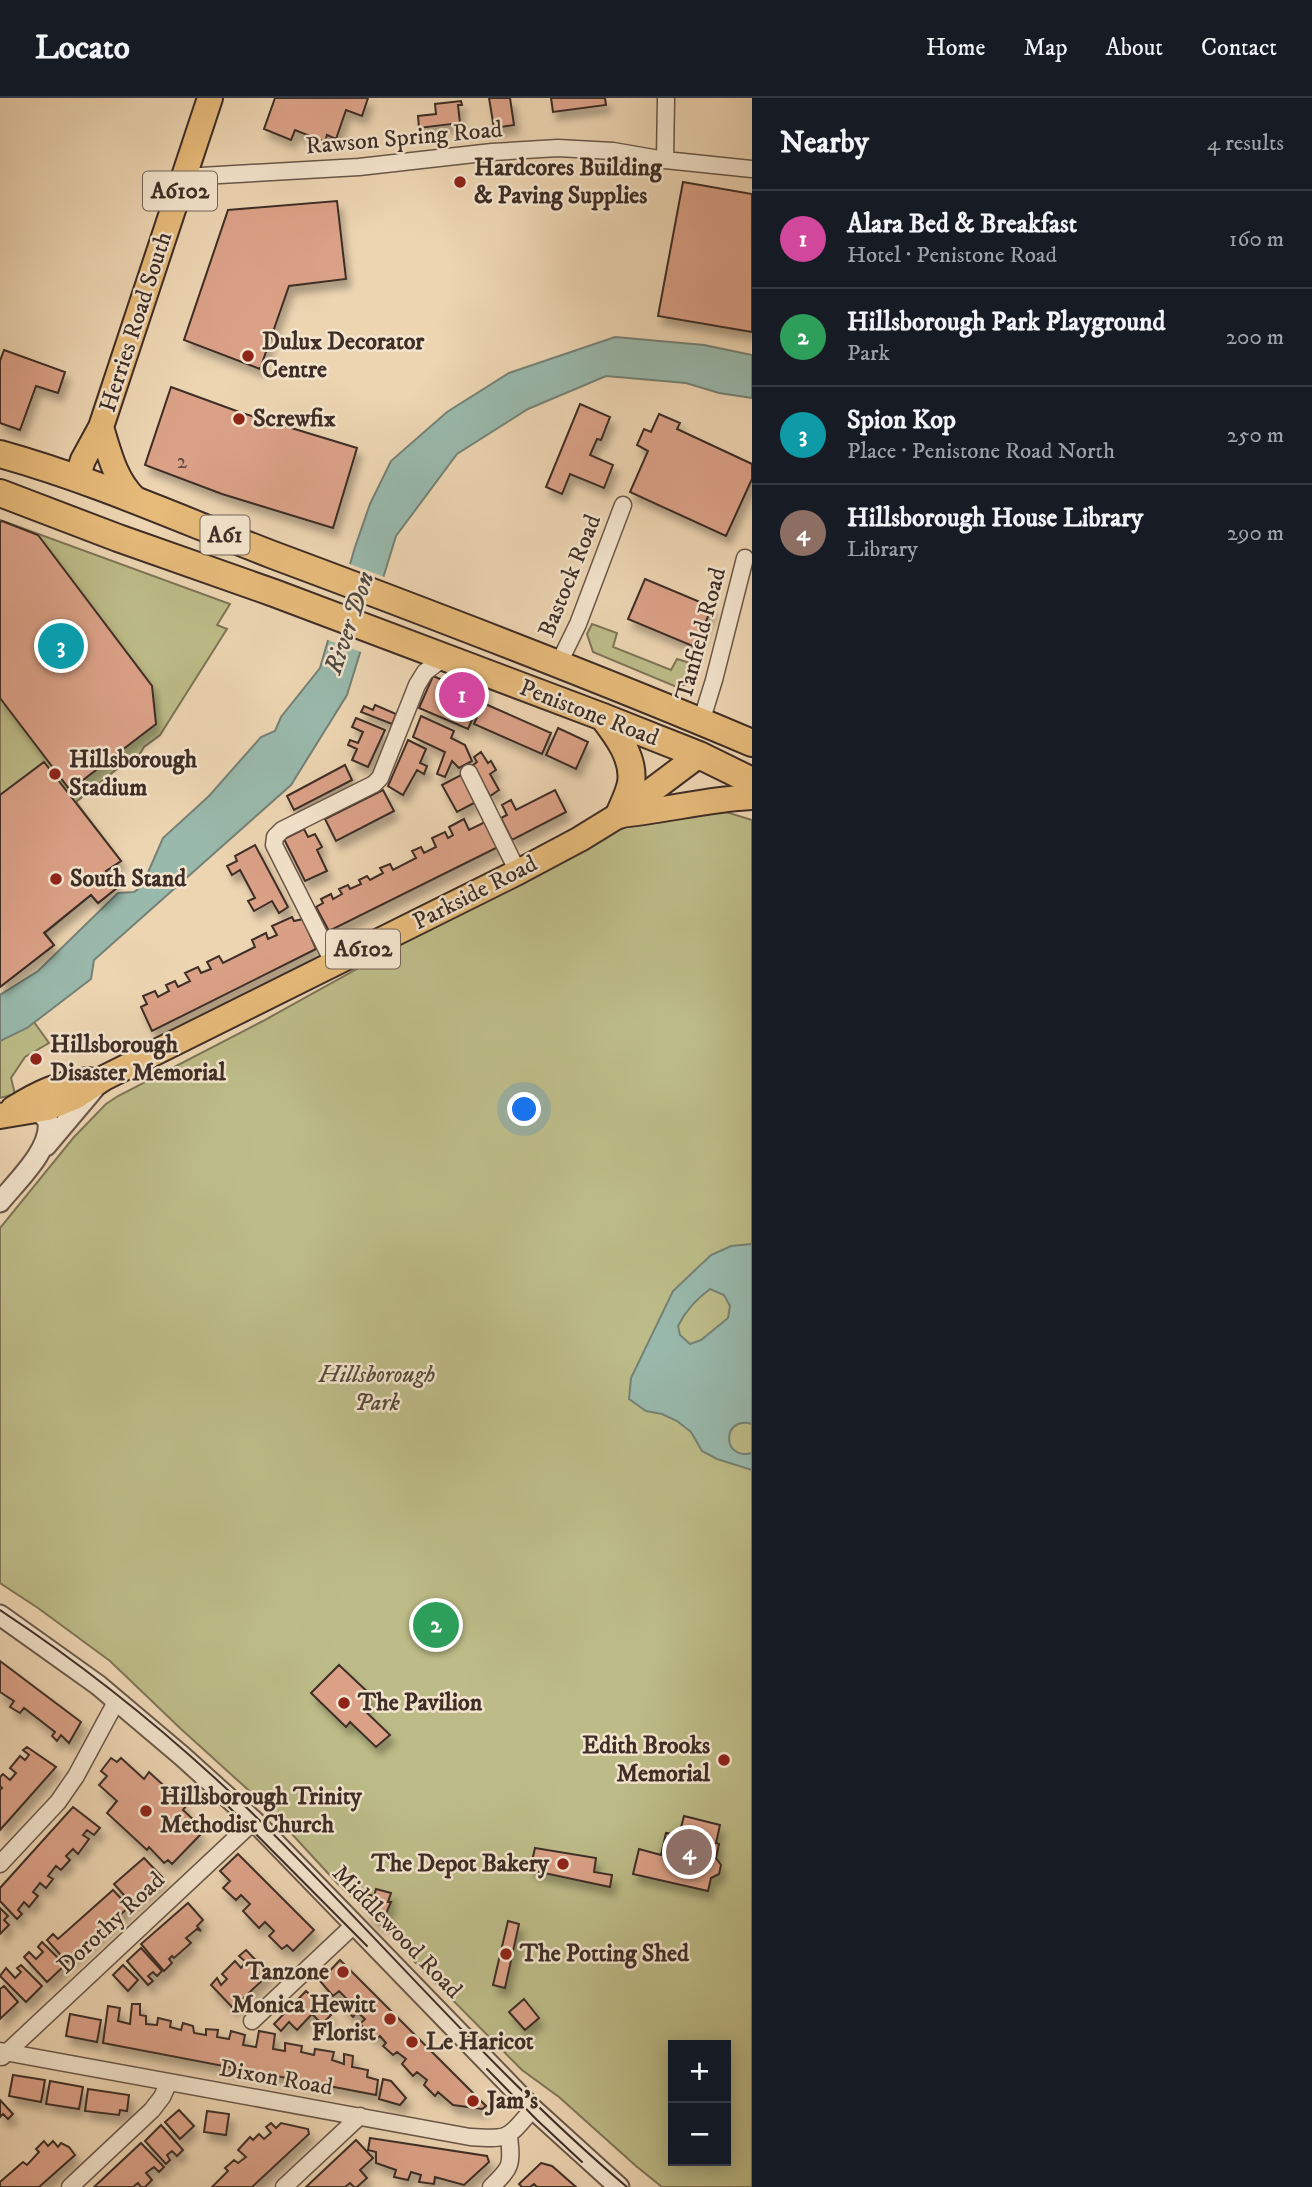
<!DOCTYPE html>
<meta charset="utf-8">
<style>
body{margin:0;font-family:"IM FELL DW Pica",serif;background:#20242c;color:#f1f3f6}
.controls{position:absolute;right:21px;bottom:21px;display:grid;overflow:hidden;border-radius:0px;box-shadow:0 4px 18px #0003}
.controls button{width:63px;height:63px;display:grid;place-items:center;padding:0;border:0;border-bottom:2px solid #363941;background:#171b24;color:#f1f3f6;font:35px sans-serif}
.you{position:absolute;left:525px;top:1012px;width:24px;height:24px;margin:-18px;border:5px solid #fff;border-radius:50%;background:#1a73e8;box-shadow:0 0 0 10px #1a73e833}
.badge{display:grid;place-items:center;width:46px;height:46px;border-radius:50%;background:#db2777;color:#fff;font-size:23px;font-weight:700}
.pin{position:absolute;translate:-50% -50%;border:4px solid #fff;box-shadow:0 2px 7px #0006}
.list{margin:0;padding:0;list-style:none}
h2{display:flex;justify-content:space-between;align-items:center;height:91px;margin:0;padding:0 28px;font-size:30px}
h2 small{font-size:23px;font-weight:400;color:#9ea1a6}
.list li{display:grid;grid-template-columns:46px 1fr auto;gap:21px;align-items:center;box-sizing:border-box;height:98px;padding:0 28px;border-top:2px solid #363941}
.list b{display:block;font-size:26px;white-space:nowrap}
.list p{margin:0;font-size:23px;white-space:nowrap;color:#9ea1a6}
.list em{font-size:23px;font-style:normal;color:#9ea1a6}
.map{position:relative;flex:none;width:752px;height:2089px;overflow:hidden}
header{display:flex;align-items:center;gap:42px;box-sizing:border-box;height:98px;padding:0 35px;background:#171b24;border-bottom:2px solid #363941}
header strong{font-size:33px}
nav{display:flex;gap:38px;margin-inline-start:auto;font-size:24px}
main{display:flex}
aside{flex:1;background:#171b24}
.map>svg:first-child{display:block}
</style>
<header>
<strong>Locato</strong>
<nav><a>Home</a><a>Map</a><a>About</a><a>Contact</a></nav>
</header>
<main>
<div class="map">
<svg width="752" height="2089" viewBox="0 0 752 2089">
<defs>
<filter id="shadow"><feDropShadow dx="4.5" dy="8" stdDeviation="3.5" flood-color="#0004"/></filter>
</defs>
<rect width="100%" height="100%" fill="#edd5b2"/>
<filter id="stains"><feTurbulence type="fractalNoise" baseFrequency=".00286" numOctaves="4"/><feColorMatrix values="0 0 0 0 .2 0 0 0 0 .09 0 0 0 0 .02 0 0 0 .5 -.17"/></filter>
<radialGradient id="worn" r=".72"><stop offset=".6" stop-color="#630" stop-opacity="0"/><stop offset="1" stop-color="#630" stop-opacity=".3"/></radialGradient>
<path fill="#bdbc88" stroke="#7e7457" stroke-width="2" fill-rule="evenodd" d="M0 422 230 506 217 527 227 531 160 637 144 649 135 664 128 662 76 704 121 763 106 773 118 789 98 805 91 797 45 835 54 847 0 889Z
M592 526 617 535 613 549 671 572 677 561 700 568 698 579 679 590 593 554 587 536Z
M671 697 752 722V2089H662L636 2068 559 1999 522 1972 415 1864 398 1842 337 1785 266 1708 181 1631 110 1563 38 1510 0 1485V1130L74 1039 106 1006 118 998 263 923ZM673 1947H726V2063H673Z
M34 924 49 945 25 959 11 980 15 996 0 1000V943Z"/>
<path fill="#99b9ac" stroke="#758176" stroke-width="2" fill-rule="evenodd" d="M615 239 704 247 752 257V300L719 295 686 285 606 278 528 311 457 356 396 438 347 597 291 687 94 862 91 881 27 930 0 943V897L38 873 118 795 134 794 142 788 163 740 209 698 261 639 275 633 281 619 320 570 355 449 370 406 391 363 447 314 509 275Z
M752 1146V1326C722 1317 721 1363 752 1355V1372L717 1361 702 1353 691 1334 677 1323 662 1316 646 1313 629 1301 631 1280 673 1193 711 1157 731 1148ZM710 1191 724 1197 730 1208 728 1220 701 1242 690 1246 680 1237 678 1228C686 1212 696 1202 710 1191Z"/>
<path fill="#edd5b2" d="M347 465 387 480 364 555 325 541Z"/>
<path fill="#dba187" stroke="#3e2d26" stroke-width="2" filter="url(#shadow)" d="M275 0H368L362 18 346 12 336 41 327 37 325 44 295 32 291 42 264 31Z
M489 0H510L514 27 494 30Z
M551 0H605L606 7 553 14Z
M461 3 462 7H458L460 25 419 30 418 18 436 16 435 6Z
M683 84 752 96V234L658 218Z
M337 103 346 181 289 188 260 271 184 242 228 112Z
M4 252 65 274 58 295 36 288 20 332 0 325V263Z
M171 289 242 315 357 350 333 430 222 396 145 367Z
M580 306 610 319 601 342 597 341 590 357 613 367 604 390 570 376 562 396 546 389Z
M659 316 680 325 677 331 752 366V381L726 438 630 394 648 353 637 347 644 331 651 334Z
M2 423 38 437 152 588 156 626 70 692 0 600V424Z
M645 481 712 509 695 549 628 521Z
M433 578 482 599 468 631 419 610Z
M483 605 551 635 542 656 474 626Z
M375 607 396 616 392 626 361 614 364 608 373 612Z
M421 618 454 633 451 640 465 647 472 663 459 670 452 663 445 679 437 676 445 654 413 639Z
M356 620 385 632 368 669 352 662 357 651 348 647 350 642 358 645 363 634 352 629Z
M558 630 588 644 576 671 546 657Z
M408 642 426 651 420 665 427 668 424 676 417 672 403 697 388 688Z
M481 654 488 665 491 663 496 672 490 676 499 692 490 698 473 667 477 664 474 659Z
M44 664 121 763 106 773 118 789 98 805 91 797 44 835 54 847 0 889V697Z
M345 667 352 682 294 712 287 698Z
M461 677 476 704 457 714 442 687Z
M383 692 394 713 336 743 325 721Z
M555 692 566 714 512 742 501 720 507 717 502 707 511 702 516 712Z
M464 721 469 732 485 724 498 749 329 833 316 809 323 805 321 801 331 796 333 801 342 796 339 791 348 787 350 791 361 786 359 782 367 778 370 782 383 775 380 770 390 766 393 772 416 760 412 753 421 749 424 755 436 749 432 740 445 734 448 740 453 737 449 729Z
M304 731 308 739 315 736 322 749 317 752 327 773 305 783 284 741Z
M255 747 288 809 279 815 272 803 254 813 248 803 255 800 240 772 232 777 227 768 237 763 235 758Z
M292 819 294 823 303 821 316 851 152 933 141 909 147 906 143 898 155 893 158 899 169 893 166 887 175 883 178 889 190 883 185 875 198 869 201 875 211 871 207 864 219 858 223 865 255 849 252 842 266 835 268 841 277 837 272 828Z
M0 1563 81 1624 69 1645 61 1637 57 1643 52 1638 55 1634 24 1610 20 1615 10 1609 14 1603 0 1594Z
M339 1567 373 1599 362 1610 390 1637 376 1649 350 1624 346 1629 311 1595Z
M27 1649 56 1669 0 1732V1692L2 1690 0 1688V1679L3 1676 10 1682 16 1675 10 1670 20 1658 25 1662 29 1657 23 1652Z
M111 1660 117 1664 121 1660 144 1681 149 1674 186 1708 183 1712 198 1726 194 1730 201 1736 172 1766 168 1762 164 1765 149 1749 147 1752 107 1715 117 1703 99 1687 107 1678 101 1673Z
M73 1709 100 1730 94 1737 87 1732 83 1737 89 1741 78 1756 73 1751 66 1758 70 1762 61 1772 56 1768 48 1778 53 1781 46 1790 40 1785 33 1794 38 1798 29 1809 24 1804 18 1812 22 1816 17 1821 0 1803V1790Z
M684 1718 720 1727 716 1745 719 1746 716 1760 721 1767 719 1776 711 1780 708 1793 633 1776 639 1751 661 1757 666 1735 679 1737Z
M535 1750 596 1760 594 1774 612 1777 610 1789 530 1772Z
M238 1756 314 1832 293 1853 287 1847 282 1851 269 1838 274 1833 265 1824 259 1830 243 1813 250 1806 241 1797 236 1802 223 1790 230 1783 220 1773Z
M144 1760 162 1779 132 1806 114 1786Z
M376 1791 391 1795 388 1804H391L381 1827 368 1815 371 1809 364 1807 367 1796 374 1798Z
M113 1792 129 1809 67 1864 47 1842 53 1836 58 1841Z
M188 1805 203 1822 197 1828 201 1833 197 1831 186 1840 191 1845 174 1860 172 1858 169 1861 172 1865 164 1873 141 1846Z
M0 1810 8 1818 4 1822 9 1827 0 1836Z
M508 1823 519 1826 505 1890 493 1887Z
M42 1844 65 1867 47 1884 24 1859 29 1854 36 1861 43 1854 38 1849Z
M141 1850 162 1873 157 1878 153 1874 148 1878 153 1883 148 1887 127 1863Z
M246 1852 269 1876 233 1910 211 1887 217 1880 221 1887 227 1881 222 1876 235 1863 241 1870 246 1864 239 1858Z
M340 1862 486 2008 482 2011 453 2007 438 1994 435 1998 424 1987 427 1982 417 1974 413 1978 402 1966 406 1961 397 1954 393 1957 383 1948 386 1945 380 1938 377 1941 360 1926 365 1921 357 1914 353 1919 342 1907 347 1901 339 1893 333 1898 320 1883Z
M21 1867 42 1888 26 1904 0 1878 6 1870 15 1880 21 1874 17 1870Z
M123 1867 138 1882 128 1893 113 1877Z
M4 1888 18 1904 0 1921V1891Z
M306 1893 331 1917 322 1926 312 1916 297 1932 289 1924 281 1933 274 1926Z
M524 1901 539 1920 525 1932 509 1914Z
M132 1906H140V1917L146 1918V1926L157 1927 158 1920 171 1923 170 1929 181 1932 183 1925 193 1928 194 1935 206 1937V1931L218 1932 217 1939 229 1941 231 1933 245 1937 243 1947 256 1949 259 1933 275 1936 273 1951 285 1953V1945L302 1948 301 1954 314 1957 315 1951 334 1954 332 1962 344 1966V1956L353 1958 352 1969 368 1972 367 1979 378 1982 376 1997 103 1945 108 1908 120 1910 118 1923 130 1926Z
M70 1916 101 1922 97 1944 66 1938Z
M13 1977 45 1982 41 2004 9 1998Z
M383 1981 391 1983 406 2000 400 2007 379 2001Z
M50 1983 83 1989 79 2011 46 2006Z
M88 1991 129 1997 127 2013 120 2012 119 2017 85 2013Z
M0 2002 13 2016 8 2021 3 2016 0 2019Z
M179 2012 194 2028 180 2041 165 2024Z
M207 2013 229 2016 226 2037 204 2034Z
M271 2025 276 2030 281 2025 308 2031 309 2036 252 2089H212L228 2073 225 2070 234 2062 238 2065 246 2059 238 2052 250 2039 253 2042 259 2036 264 2041 271 2035 266 2029Z
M161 2027 183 2052 177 2058 172 2053 167 2057 170 2062 166 2066 145 2043Z
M370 2040 487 2058 489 2064 464 2087 435 2079 434 2086 419 2084 421 2077 411 2074 408 2082 394 2079 396 2072 376 2065V2054L368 2052Z
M356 2042 373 2060 360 2072 367 2080 357 2089H354L350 2085 345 2089H306Z
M44 2043 48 2048 53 2043 58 2049 61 2045 69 2049 75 2057 39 2089H0V2084L23 2064 27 2067 39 2054 36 2051Z
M141 2045 164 2069 159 2074 154 2069 146 2075 152 2082 145 2089H141L138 2085 133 2089H94Z
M541 2065 552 2068 576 2089H537L534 2086 530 2089H522L519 2086Z"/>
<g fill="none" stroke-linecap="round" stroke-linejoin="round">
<defs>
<path id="minor" d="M665 62 666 0
M184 79 359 69 492 54 558 50 613 53 665 62 752 71
M559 565 578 526 623 407
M701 624 714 582 745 460
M469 675 518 774
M334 866 274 747 275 739 282 732 374 686 380 680 417 587 425 574 445 559
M0 1766 58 1704 76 1678 117 1602
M252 1923 355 1826
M0 1953 470 2039C511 2042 507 2040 533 2011
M2 1959 254 1723
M70 2089 152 2012 162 1999 169 1984
M284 2089 360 2018
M491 2089C512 2069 512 2067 509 2038"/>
<path id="tertiary" d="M46 1048 94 991
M0 1104C17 1083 52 1051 48 1023L39 1013
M0 1517 98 1587 182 1658 254 1723 533 2011 619 2089"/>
<path id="primary" d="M101 329C109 355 115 382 135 401
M77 380 83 362 101 329 210 0
M620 717C664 713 707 701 752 699
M13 1011C40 994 58 986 89 982
M0 1018 48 1010 75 999 104 980 518 774 580 741 619 717 699 657"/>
<path id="trunk" d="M0 356C94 382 182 422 273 457 434 517 594 578 752 645
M0 395 118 440 274 495 603 619 699 657 752 683
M603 619C617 637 635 661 631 685 629 696 623 707 619 717"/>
</defs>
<use href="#minor" stroke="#6a5749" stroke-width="19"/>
<use href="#tertiary" stroke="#6a5749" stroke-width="23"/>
<use href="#primary" stroke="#3e2d26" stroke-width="28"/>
<use href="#trunk" stroke="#3e2d26" stroke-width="30"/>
<use href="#minor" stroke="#f3e4cd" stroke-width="16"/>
<use href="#tertiary" stroke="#f3e4cd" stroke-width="19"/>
<use href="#primary" stroke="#e6ba79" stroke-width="24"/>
<use href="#trunk" stroke="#e6ba79" stroke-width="26"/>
<path stroke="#3e2d26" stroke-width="2" d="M0 1512C88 1570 172 1638 248 1711 376 1835 491 1974 627 2089
M214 1694 367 1848
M487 1971 537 2022 582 2064"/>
</g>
<g fill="#8f2418" stroke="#f3e4cd" stroke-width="2.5">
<circle cx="460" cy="84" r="7"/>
<circle cx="248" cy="258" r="7"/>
<circle cx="239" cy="321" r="7"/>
<circle cx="55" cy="676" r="7"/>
<circle cx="56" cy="781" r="7"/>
<circle cx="36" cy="961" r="7"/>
<circle cx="344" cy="1605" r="7"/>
<circle cx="724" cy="1662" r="7"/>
<circle cx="146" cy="1713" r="7"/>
<circle cx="563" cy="1766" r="7"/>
<circle cx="506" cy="1856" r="7"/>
<circle cx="343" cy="1874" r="7"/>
<circle cx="390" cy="1921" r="7"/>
<circle cx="412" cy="1944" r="7"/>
<circle cx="473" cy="2003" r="7"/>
</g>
<g text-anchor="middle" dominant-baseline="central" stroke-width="5" stroke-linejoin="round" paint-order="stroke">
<g font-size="21" fill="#654a3e">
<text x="182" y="364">2</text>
</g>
<g fill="#f3e4cd" stroke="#746458" stroke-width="2">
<rect x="143" y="73.5" width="74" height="39" rx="5"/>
<rect x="200.5" y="417.5" width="49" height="39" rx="5"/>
<rect x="326" y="831.5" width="74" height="39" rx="5"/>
</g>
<g font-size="23" font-weight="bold" fill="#3e2d26">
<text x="180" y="93">A6102</text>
<text x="225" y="437">A61</text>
<text x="363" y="851">A6102</text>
</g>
<g font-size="24" fill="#3e2d26" stroke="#f3e4cd">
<text transform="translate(404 40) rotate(-5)">Rawson Spring Road</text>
<text transform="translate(136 224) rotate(-72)">Herries Road South</text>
<text transform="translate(570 478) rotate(-68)">Bastock Road</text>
<text transform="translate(701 536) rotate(-75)">Tanfield Road</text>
<text transform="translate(589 615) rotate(21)">Penistone Road</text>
<text transform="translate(475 795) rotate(-27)">Parkside Road</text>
<text transform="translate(111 1825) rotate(-43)">Dorothy Road</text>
<text transform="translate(397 1834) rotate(46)">Middlewood Road</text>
<text transform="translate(276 1980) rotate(10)">Dixon Road</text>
</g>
<g font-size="24" font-weight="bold" fill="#3e2d26" stroke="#f3e4cd" text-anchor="start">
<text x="474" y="70">Hardcores Building<tspan x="474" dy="28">&amp; Paving Supplies</tspan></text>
<text x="262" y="244">Dulux Decorator<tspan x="262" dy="28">Centre</tspan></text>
<text x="253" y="321">Screwfix</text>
<text x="69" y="662">Hillsborough<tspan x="69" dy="28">Stadium</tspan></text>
<text x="70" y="781">South Stand</text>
<text x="50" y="947">Hillsborough<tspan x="50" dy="28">Disaster Memorial</tspan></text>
<text x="358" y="1605">The Pavilion</text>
<text x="710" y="1648" text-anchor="end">Edith Brooks<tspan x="710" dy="28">Memorial</tspan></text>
<text x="160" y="1699">Hillsborough Trinity<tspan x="160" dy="28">Methodist Church</tspan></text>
<text x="549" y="1766" text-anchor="end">The Depot Bakery</text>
<text x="520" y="1856">The Potting Shed</text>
<text x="329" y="1874" text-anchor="end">Tanzone</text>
<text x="376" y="1907" text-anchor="end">Monica Hewitt<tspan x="376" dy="28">Florist</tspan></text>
<text x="426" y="1944">Le Haricot</text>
<text x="487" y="2003">Jam's</text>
</g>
<g font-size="24" font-style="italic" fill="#574a3a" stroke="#f3e4cd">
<text x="377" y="1277">Hillsborough<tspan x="377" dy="28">Park</tspan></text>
</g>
<g font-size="26" font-style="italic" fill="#504941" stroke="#f3e4cd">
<text transform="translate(350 525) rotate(-71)">River Don</text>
</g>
</g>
<rect width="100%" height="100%" filter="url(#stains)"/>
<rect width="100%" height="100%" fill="url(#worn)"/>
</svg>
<div class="controls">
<button>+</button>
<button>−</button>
</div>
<div class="you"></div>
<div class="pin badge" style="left:462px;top:597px;background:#d1479c">1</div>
<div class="pin badge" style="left:436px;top:1527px;background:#2e9e5b">2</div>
<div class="pin badge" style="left:61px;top:548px;background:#0f9aa8">3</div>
<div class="pin badge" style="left:689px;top:1754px;background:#8d6e63">4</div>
</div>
<aside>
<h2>Nearby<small>4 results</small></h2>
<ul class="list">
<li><span class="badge" style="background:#d1479c">1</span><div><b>Alara Bed &amp; Breakfast</b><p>Hotel · Penistone Road</p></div><em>160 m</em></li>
<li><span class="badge" style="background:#2e9e5b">2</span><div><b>Hillsborough Park Playground</b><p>Park</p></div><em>200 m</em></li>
<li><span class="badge" style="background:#0f9aa8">3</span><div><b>Spion Kop</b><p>Place · Penistone Road North</p></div><em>250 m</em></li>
<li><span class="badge" style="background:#8d6e63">4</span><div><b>Hillsborough House Library</b><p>Library</p></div><em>290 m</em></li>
</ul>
</aside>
</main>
